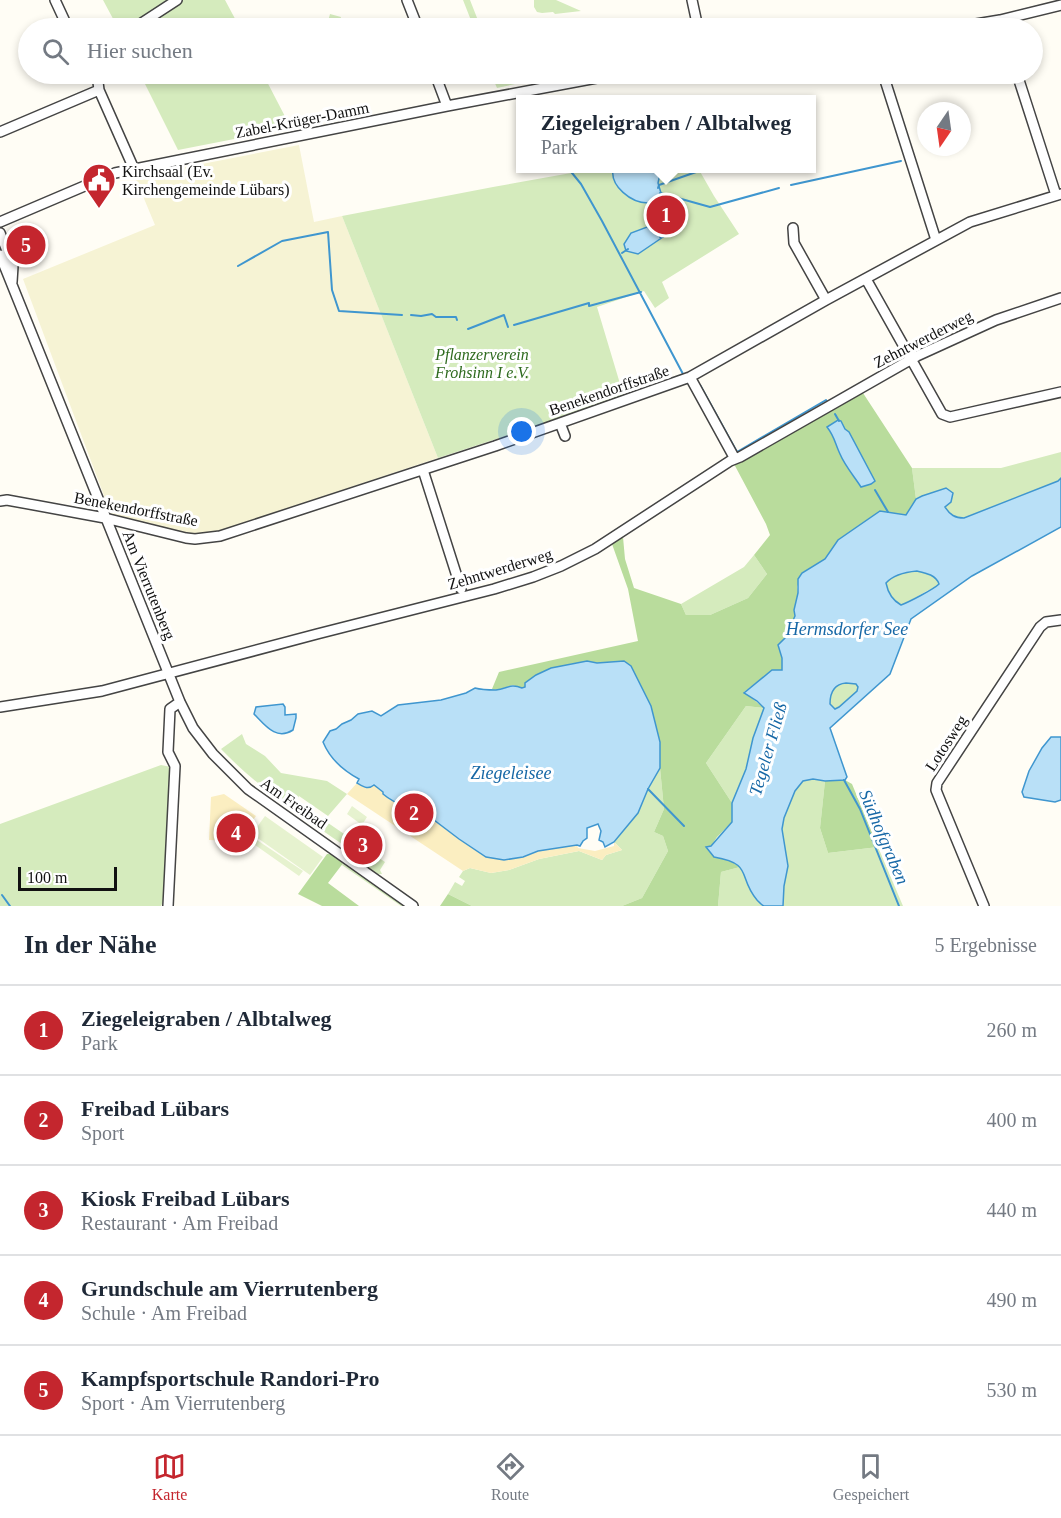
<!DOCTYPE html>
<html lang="de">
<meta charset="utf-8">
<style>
body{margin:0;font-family:"Times New Roman",serif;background:#f6f6f7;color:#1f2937}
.compass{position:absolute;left:917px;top:102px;width:54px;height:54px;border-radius:50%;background:#fff;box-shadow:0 3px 9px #0003;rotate:193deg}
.scale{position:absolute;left:18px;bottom:15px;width:99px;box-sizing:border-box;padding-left:6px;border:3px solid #111;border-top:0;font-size:16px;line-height:21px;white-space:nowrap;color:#111;-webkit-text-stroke:4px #fff;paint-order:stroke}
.you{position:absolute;left:522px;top:432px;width:21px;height:21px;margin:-15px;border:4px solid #fff;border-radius:50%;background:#1a73e8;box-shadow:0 0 0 9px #1a73e833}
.badge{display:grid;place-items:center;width:39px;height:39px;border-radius:50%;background:#c4262e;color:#fff;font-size:20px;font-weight:700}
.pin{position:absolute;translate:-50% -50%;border:3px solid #fff;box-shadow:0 2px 6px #0006}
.popup{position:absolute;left:516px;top:95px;width:300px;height:78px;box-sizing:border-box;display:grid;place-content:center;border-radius:0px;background:#fff;filter:drop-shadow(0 2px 4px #0005);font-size:20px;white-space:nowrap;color:#747a83}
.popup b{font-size:22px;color:#1f2937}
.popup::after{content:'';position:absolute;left:50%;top:100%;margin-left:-12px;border:12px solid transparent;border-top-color:#fff}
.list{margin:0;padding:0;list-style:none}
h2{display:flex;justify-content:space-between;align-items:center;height:78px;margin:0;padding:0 24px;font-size:26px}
h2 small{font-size:20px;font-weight:400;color:#747a83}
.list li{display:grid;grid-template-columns:39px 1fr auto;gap:18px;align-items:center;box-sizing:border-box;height:90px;padding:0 24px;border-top:2px solid #e0e1e3}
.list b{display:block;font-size:22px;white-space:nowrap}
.list p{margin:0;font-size:20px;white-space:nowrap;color:#747a83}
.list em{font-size:20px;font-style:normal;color:#747a83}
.icon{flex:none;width:33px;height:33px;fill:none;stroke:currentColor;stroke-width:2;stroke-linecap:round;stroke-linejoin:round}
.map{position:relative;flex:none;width:1061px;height:906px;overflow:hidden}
.search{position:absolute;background:#fff;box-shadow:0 3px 9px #0003;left:18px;right:18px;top:18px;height:66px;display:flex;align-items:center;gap:15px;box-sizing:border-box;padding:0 21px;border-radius:33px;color:#747a83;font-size:22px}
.sheet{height:528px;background:#fff}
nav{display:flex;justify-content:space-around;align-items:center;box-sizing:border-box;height:84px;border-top:2px solid #e0e1e3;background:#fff;font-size:16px;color:#747a83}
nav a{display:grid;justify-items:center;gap:3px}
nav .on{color:#c4262e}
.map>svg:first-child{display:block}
</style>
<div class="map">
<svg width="1061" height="906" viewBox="0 0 1061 906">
<rect width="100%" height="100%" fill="#fffdf5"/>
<path fill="#f6f3d4" d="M299 145 314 222 342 216 438 458 219 531 208 533 193 534 112 517 23 279 155 225 135 177Z"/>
<path fill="#d5ebbd" d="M103 0H170L128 28H118Z
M183 0H225L240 28H141Z
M463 0H470L481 28H474Z
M534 0H556L581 11 555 14 553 12 542 13 537 12 534 7Z
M330 14 341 17 338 28H329L327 25Z
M140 74H263L291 128 178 150Z
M491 74H529L534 80 497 88Z
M698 168 714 196 739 234 662 282 669 298 655 308 644 291 597 307 624 397 438 458 342 216 493 187 571 173 576 169Z
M1061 452V478L1058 481 964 518C955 517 950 515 945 507L951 502 953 493 946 488 922 496 916 499 912 468H1001Z
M754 555 767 574 748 598 710 615H686L681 604 744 567Z
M917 571C926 573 936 575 939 584L936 587C924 591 913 600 901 605 892 600 888 593 886 583 894 574 906 572 917 571Z
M846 683 856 684 858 687 857 691 839 707 835 709 830 704C830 692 834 684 846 683Z
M746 706 764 708 753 738 746 769 732 803 706 763Z
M242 734 246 744 265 756 281 773 327 781 347 794 328 816 299 796 296 801 385 862 380 870 382 874H376L358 862 361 857C312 823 262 792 221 749Z
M161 765 171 767 163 902 161 906H0V824Z
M660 768 664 809 654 832 663 836 668 851 642 898 622 906H472L448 894 455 882 462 886 465 881 459 877 463 871 470 868 491 873 509 870 539 859 579 851 602 860 606 855 622 850 614 842 638 813 648 789Z
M813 779 825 781 820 828 828 853 878 847 903 906H783L784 886 782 829 784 818 795 791 803 781Z
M344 862 407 906H401L342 865Z
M740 867C751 879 749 895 765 906H718L721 872Z"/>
<path fill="#b9dc9c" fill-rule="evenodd" d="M861 392 863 393 912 468 916 499 906 515 838 540 825 559 802 573 797 587 798 593 794 610 795 616 785 638 778 645 782 658V670H772L744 692 764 708 746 706 706 763 732 803V822L717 837 711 846H707L714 857 729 860 740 867 721 872 718 906H622L642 898 668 851 663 836 654 832 664 809 660 768V742L651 706 624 661 597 663 587 661 579 663 569 664 522 689 513 685 497 690 492 689 499 672 638 641 628 589 612 544 623 537 625 559 634 588 681 604 686 615H710L748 598 767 574 754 555 770 535 766 524 734 464ZM834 423 863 460 875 481 838 451 836 441 828 428Z
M845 780 852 784 878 847 828 853 820 828 825 781Z
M327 854H332L344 862 328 883 359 906H322L298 894Z
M448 894 472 906H440Z"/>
<path fill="#fbeec1" d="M357 783C363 786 368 790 374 785L376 786V787L383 792 389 798 395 802 401 805H408L422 811 459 839 504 860 523 857 538 851 577 845 578 848 595 851 614 846V842L622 850 606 855 602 860 579 851 539 859 509 870 491 873 470 868 463 871 347 794Z
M224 794 256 816 238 841 209 840 211 797Z"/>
<path fill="#e6f2cf" d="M352 806 367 817 362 825 347 814Z
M265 816 323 857 310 875 252 834Z
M251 836 303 871 299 876 248 840Z"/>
<path fill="#b9e0f7" stroke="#3f96cf" stroke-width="1.5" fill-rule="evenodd" d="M655 169 659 171 660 174 658 183 661 193 658 202C654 202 651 203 648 203 631 203 610 186 613 169Z
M647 227 658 235 663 237 638 254 626 251 624 244 631 233Z
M838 420 841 421 845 429 849 432 875 481 871 484 861 487C854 476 845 466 840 454 835 444 835 437 827 427Z
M1061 478V527L972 576 911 619 890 674 830 728 847 777 845 780 825 781 813 779 803 781 795 791 784 818 782 829 788 866 784 886 783 906C778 906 769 906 764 906 761 905 759 902 757 900 737 876 754 864 714 857L706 847 711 846 732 822V803L746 769 753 738 764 708 757 701 744 693 772 670H782V658L778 645 785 638 795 616 794 610 798 593V579L802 573 825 559 838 540 880 511 906 515 916 499 922 496 946 488 953 493 951 502 945 507C950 515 955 518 964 518L1058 481ZM917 571C926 573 936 575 939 584 934 589 909 602 901 605 892 600 888 593 886 583 894 574 906 572 917 571ZM846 683 856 684 858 687 857 691 839 707 835 709 830 704C830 692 834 684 846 683Z
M587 661 597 663 624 661 631 666 651 706 660 742V768L648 789 638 813 614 842 605 847 603 842 599 840 601 831 598 824 587 828V838L583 841 580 846 577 845 538 851 523 857 504 860 486 857 459 839 422 811 409 805 407 807C398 804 390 800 383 794V792L374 785C368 790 364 787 357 783L359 779C344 771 330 759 323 742L330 731 336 729 342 724 351 720 358 714 372 711 381 716 398 705 441 700 466 693 475 688C482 690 489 690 496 690 507 689 510 683 522 688L525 687V683L536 675 551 668Z
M283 704 285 707V715L296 714V718L293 730C276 741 265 725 254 714L256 707Z
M1051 737H1061V800L1055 802 1024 797 1022 792 1029 771 1042 748Z"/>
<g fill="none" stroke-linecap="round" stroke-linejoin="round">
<path stroke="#3f96cf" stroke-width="2" d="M568 168 581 184 602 221 683 374
M791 185 901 161
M658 188 659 185 699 171
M660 193 710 207 779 188
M657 199 666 229 663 237H660
M622 253 628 249
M238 266 282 241 328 232 332 290 339 311 402 315
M411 315 421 316 432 314 436 317H456L457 320
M514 325 589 303V306L641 292
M468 329 504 315 508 327
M700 385 737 452 826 400 828 403
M835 414 839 421
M875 490 888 512
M844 780 860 809 899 906
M648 789 684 826
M2 895 10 906"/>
<defs>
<path id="minor" d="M55 0 68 28
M407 0 418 28
M692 0 698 28
M134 28 177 0
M952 28 1000 20 1061 5
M99 74 98 82 99 90 134 169
M435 74 447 106
M883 74 936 240
M1017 74 1056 195
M0 132 99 90
M0 222 115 173 447 106 618 74
M793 228 794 243 826 300
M0 233 13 266 12 282
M0 255 180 702 193 728 213 754 248 789 413 906
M866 279 942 414 950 417 1061 392
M690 377 735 459
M560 423 565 436
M423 470 461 589
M0 501 7 500 105 518 186 538 195 539 220 536 495 446 690 377 826 300 970 222 1061 194
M0 707 102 691 317 634 494 589 533 577 561 566 595 549 730 461 740 457 917 356 996 320 1061 298
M168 906 175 766 168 752 170 709 180 702
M984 906 938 795 936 790 937 783 1040 627 1046 622 1061 620"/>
</defs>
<use href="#minor" stroke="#444" stroke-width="12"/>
<use href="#minor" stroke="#fff" stroke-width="9"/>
</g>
<defs>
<symbol id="civic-pin" viewBox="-11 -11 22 30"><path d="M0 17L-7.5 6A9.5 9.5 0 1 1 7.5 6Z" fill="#c4262e" stroke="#fff"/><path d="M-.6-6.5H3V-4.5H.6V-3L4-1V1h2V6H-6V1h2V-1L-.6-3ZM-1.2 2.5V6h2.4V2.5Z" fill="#fff"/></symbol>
</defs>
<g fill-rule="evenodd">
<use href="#civic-pin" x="80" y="161" width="38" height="52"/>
</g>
<g text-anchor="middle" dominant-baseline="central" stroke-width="6" stroke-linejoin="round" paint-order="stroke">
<g font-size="16" fill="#111" stroke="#fff">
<text transform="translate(302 120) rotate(-11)">Zabel-Krüger-Damm</text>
<text transform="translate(923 339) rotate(-27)">Zehntwerderweg</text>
<text transform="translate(609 390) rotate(-19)">Benekendorffstraße</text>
<text transform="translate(136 509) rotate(11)">Benekendorffstraße</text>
<text transform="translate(500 569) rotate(-17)">Zehntwerderweg</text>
<text transform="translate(149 585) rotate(68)">Am Vierrutenberg</text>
<text transform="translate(946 743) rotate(-57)">Lotosweg</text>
<text transform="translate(294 803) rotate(35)">Am Freibad</text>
</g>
<g font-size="16" fill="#111" stroke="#fff" text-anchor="start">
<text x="122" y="171">Kirchsaal (Ev.<tspan x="122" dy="18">Kirchengemeinde Lübars)</tspan></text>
</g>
<g font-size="16" font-style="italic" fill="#2f6b1f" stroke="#fff">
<text x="482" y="354">Pflanzerverein<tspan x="482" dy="18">Frohsinn I e.V.</tspan></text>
</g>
<g font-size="18" font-style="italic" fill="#1768a6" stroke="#fff">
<text x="847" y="629">Hermsdorfer See</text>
<text transform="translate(768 749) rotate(-74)">Tegeler Fließ</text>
<text x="511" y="773">Ziegeleisee</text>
<text transform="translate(884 837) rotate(67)">Südhofgraben</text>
</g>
</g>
</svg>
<svg class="compass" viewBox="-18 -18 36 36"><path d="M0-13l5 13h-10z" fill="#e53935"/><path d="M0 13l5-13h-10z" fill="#747a83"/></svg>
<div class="scale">100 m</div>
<div class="you"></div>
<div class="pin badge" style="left:666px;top:215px">1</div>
<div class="popup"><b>Ziegeleigraben / Albtalweg</b>Park</div>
<div class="pin badge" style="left:414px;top:813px">2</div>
<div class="pin badge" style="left:363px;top:845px">3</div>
<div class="pin badge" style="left:236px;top:833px">4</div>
<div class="pin badge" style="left:26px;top:245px">5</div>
<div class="search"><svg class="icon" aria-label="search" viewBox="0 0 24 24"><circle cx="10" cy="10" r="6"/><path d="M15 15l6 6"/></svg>Hier suchen</div>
</div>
<section class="sheet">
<h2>In der Nähe<small>5 Ergebnisse</small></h2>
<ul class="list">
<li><span class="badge">1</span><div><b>Ziegeleigraben / Albtalweg</b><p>Park</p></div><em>260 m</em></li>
<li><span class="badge">2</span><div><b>Freibad Lübars</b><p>Sport</p></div><em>400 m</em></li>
<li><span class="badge">3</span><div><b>Kiosk Freibad Lübars</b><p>Restaurant · Am Freibad</p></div><em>440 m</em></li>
<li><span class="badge">4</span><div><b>Grundschule am Vierrutenberg</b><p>Schule · Am Freibad</p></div><em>490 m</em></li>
<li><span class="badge">5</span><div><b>Kampfsportschule Randori-Pro</b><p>Sport · Am Vierrutenberg</p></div><em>530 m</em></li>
</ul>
</section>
<nav>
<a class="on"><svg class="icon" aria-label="map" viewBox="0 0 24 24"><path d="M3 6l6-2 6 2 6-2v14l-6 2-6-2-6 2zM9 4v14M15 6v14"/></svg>Karte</a>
<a><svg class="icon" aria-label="directions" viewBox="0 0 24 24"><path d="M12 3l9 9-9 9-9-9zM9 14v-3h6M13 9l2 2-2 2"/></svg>Route</a>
<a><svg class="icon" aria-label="saved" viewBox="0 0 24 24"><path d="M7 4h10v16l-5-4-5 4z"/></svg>Gespeichert</a>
</nav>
